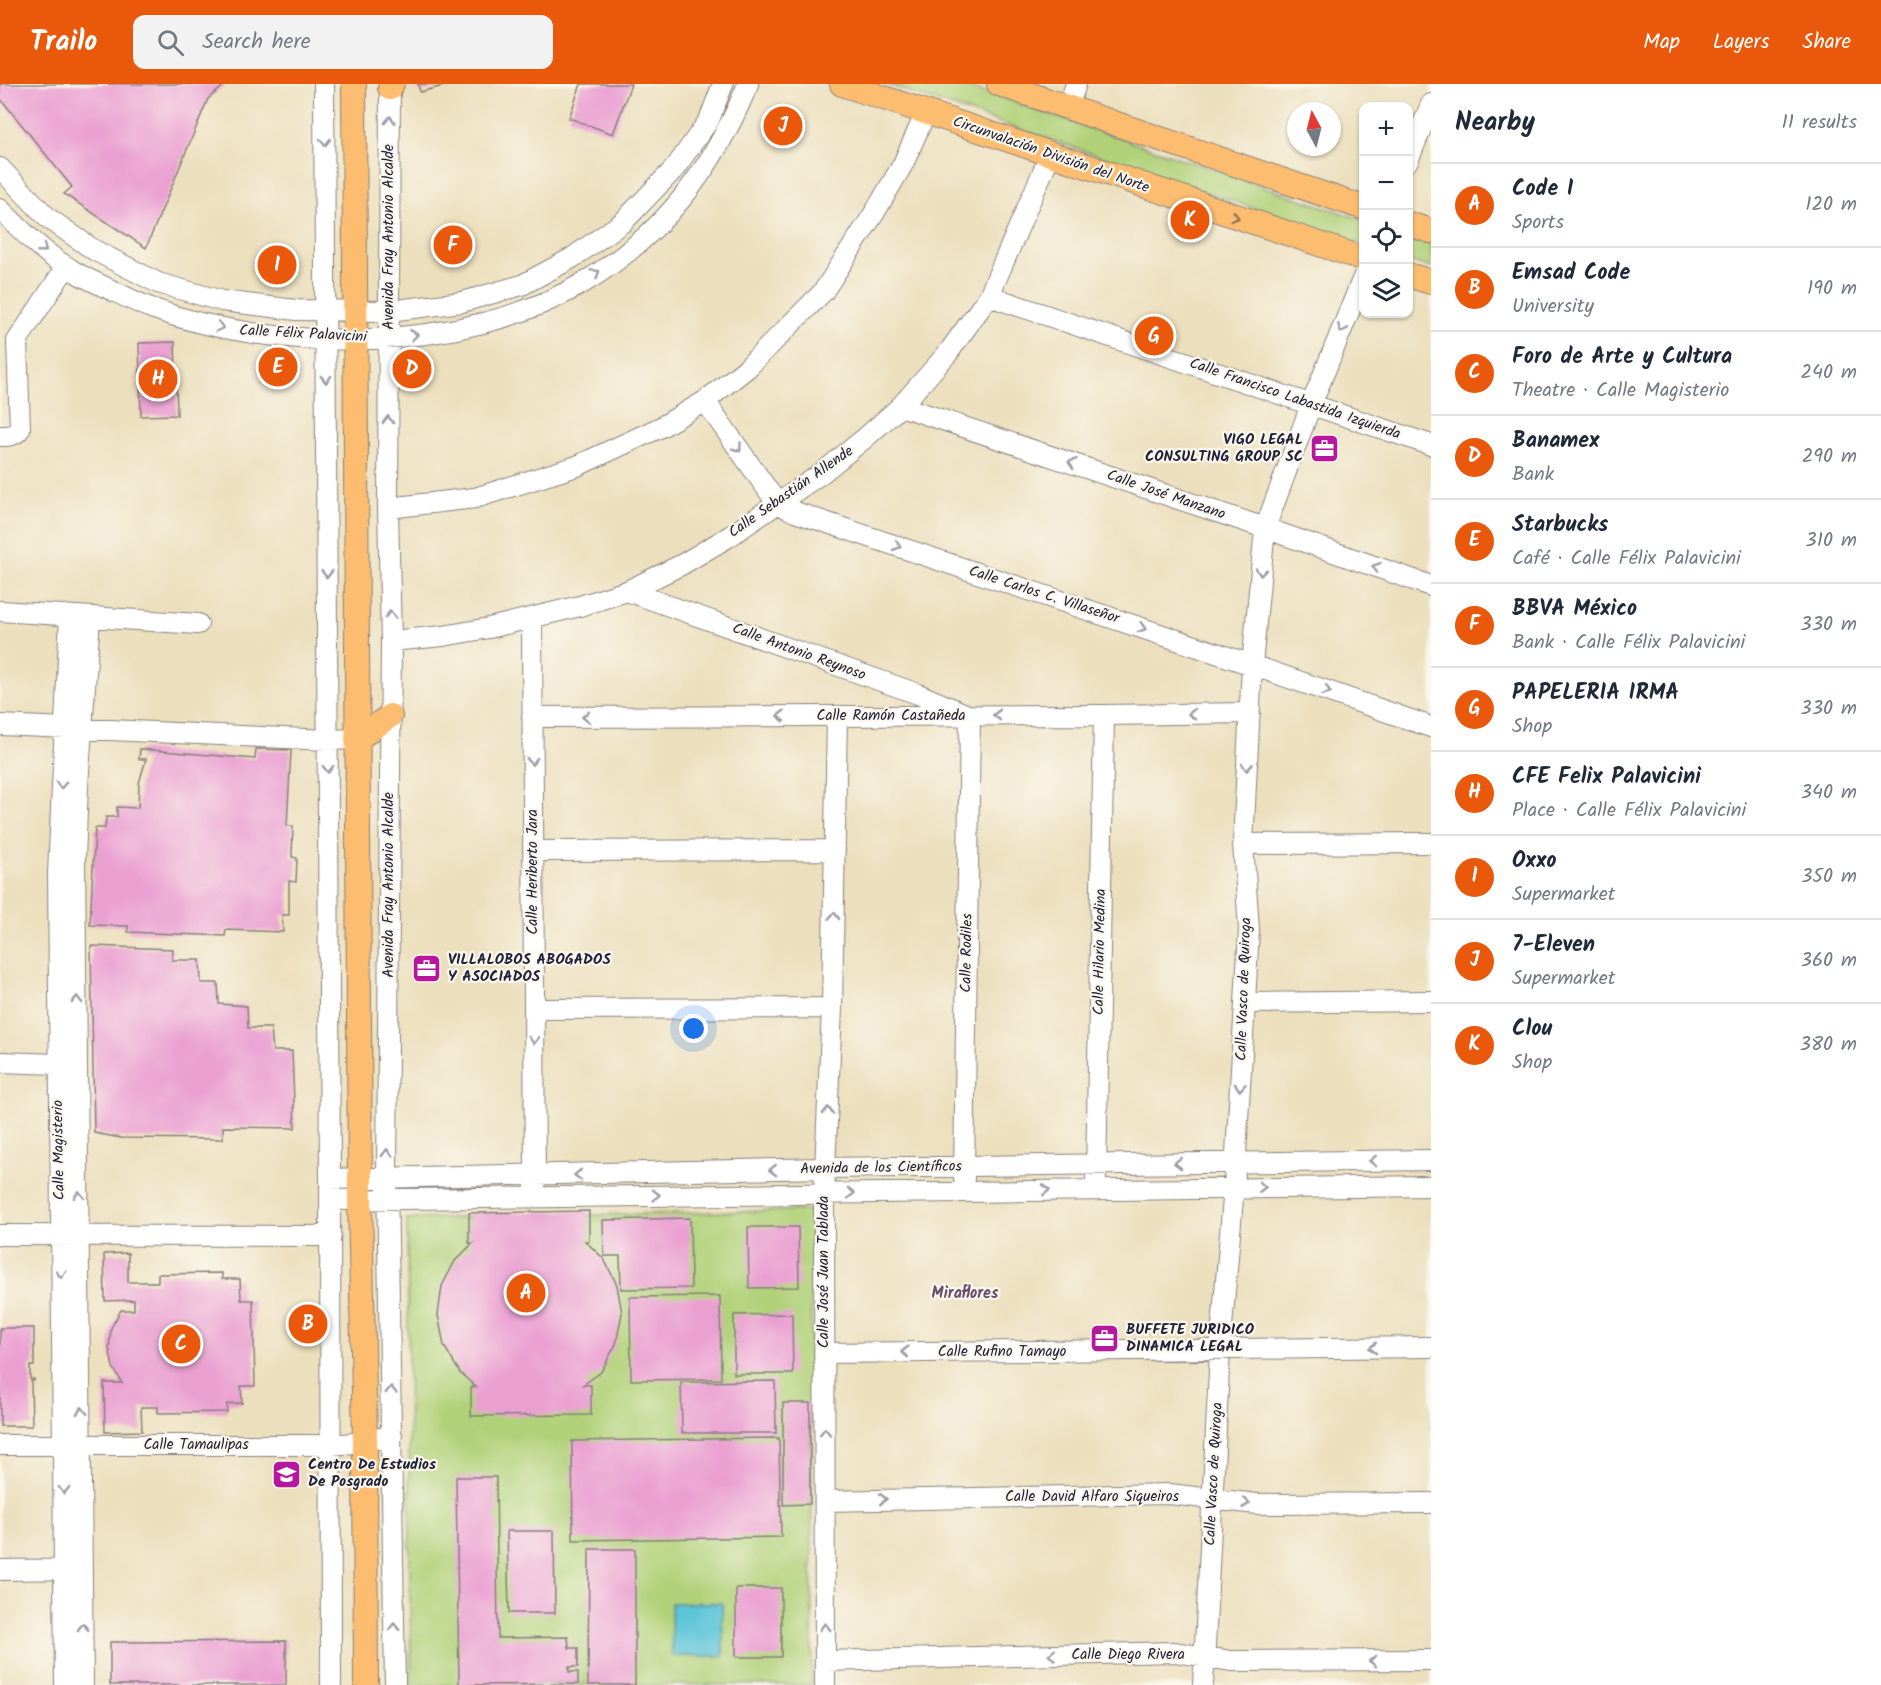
<!DOCTYPE html>
<meta charset="utf-8">
<style>
body{margin:0;font-family:Kalam,sans-serif;background:#f2f2f3;color:#1f2937}
.controls{position:absolute;right:18px;top:18px;display:grid;overflow:hidden;border-radius:12px;box-shadow:0 2px 4px #0004}
.controls button{width:54px;height:54px;display:grid;place-items:center;padding:0;border:0;border-bottom:2px solid #e0e1e3;background:#fff;color:#1f2937;font:30px sans-serif}
.compass{position:absolute;left:1287px;top:18px;width:54px;height:54px;border-radius:50%;background:#fff;box-shadow:0 2px 4px #0004;rotate:353deg}
.you{position:absolute;left:694px;top:945px;width:21px;height:21px;margin:-15px;border:4px solid #fff;border-radius:50%;background:#1a73e8;box-shadow:0 0 0 9px #1a73e833}
.badge{display:grid;place-items:center;width:39px;height:39px;border-radius:50%;background:#ea580c;color:#fff;font-size:20px;font-weight:700}
.pin{position:absolute;translate:-50% -50%;border:3px solid #fff;box-shadow:0 2px 6px #0006}
.list{margin:0;padding:0;list-style:none}
h2{display:flex;justify-content:space-between;align-items:center;height:78px;margin:0;padding:0 24px;font-size:26px}
h2 small{font-size:20px;font-weight:400;color:#747a83}
.list li{display:grid;grid-template-columns:39px 1fr auto;gap:18px;align-items:center;box-sizing:border-box;height:84px;padding:0 24px;border-top:2px solid #e0e1e3}
.list b{display:block;font-size:22px;white-space:nowrap}
.list p{margin:0;font-size:20px;white-space:nowrap;color:#747a83}
.list em{font-size:20px;font-style:normal;color:#747a83}
.icon{flex:none;width:33px;height:33px;fill:none;stroke:currentColor;stroke-width:2;stroke-linecap:round;stroke-linejoin:round}
.map{position:relative;flex:none;width:1431px;height:1601px;overflow:hidden}
header{display:flex;align-items:center;gap:36px;box-sizing:border-box;height:84px;padding:0 30px;background:#ea580c;color:#fff}
header strong{font-size:28px}
nav{display:flex;gap:33px;margin-inline-start:auto;font-size:21px}
.search{width:420px;height:54px;background:#f2f2f3;display:flex;align-items:center;gap:15px;box-sizing:border-box;padding:0 21px;border-radius:12px;color:#747a83;font-size:22px}
main{display:flex}
aside{flex:1;background:#fff}
.map>svg:first-child{display:block}
</style>
<header>
<strong>Trailo</strong>
<div class="search"><svg class="icon" aria-label="search" viewBox="0 0 24 24"><circle cx="10" cy="10" r="6"/><path d="M15 15l6 6"/></svg>Search here</div>
<nav><a>Map</a><a>Layers</a><a>Share</a></nav>
</header>
<main>
<div class="map">
<svg width="1431" height="1601" viewBox="0 0 1431 1601">
<rect width="100%" height="100%" fill="#fbf7ec"/>
<filter id="ink" filterUnits="userSpaceOnUse"><feTurbulence type="fractalNoise" baseFrequency=".0167" numOctaves="2"/><feDisplacementMap in="SourceGraphic" scale="12" xChannelSelector="R" yChannelSelector="G"/><feConvolveMatrix kernelMatrix="1 2 1 2 8 2 1 2 1" color-interpolation-filters="sRGB"/></filter>
<filter id="wash" filterUnits="userSpaceOnUse"><feTurbulence type="fractalNoise" baseFrequency=".008" numOctaves="4" result="noise"/><feDisplacementMap in="SourceGraphic" scale="24" xChannelSelector="R" yChannelSelector="G"/><feGaussianBlur stdDeviation="1.35" result="paint"/><feColorMatrix in="noise" values="0 0 0 0 0 0 0 0 0 0 0 0 0 0 0 0 0 1.4 0 .05"/><feComposite in="paint" operator="in"/></filter>
<g filter="url(#wash)">
<rect width="100%" height="100%" fill="#ecdfbd"/>
<path fill="#b1d179" stroke="#6a7a5a" stroke-width="1.5" d="M885 0H960L1363 136V161Z
M1408 151 1431 159V184L1409 177Z
M811 1126 812 1601H411L407 1135Z"/>
<path fill="#5dc5d9" stroke="#40748a" stroke-width="1.5" d="M671 1519H722L723 1572H672Z"/>
<g id="blocks">
<path fill="#ea9fd1" d="M0 0H226L208 15 146 164 64 110 72 103 0 14Z
M418 0H446L447 1 420 8Z
M581 0H631L613 50 569 34Z
M175 258 177 331 141 332 139 259Z
M140 665 255 675 256 665 291 666 287 742H293L292 773 297 774 296 798 289 797V831H282L283 848 226 846 225 852 128 848V842L90 841 95 744H105L106 733H117V723L138 724 139 699 146 675H139Z
M91 862 173 865 172 876H200L201 899H218L219 920 247 922 248 944H271L273 967H292L295 1044 223 1043V1055L121 1054 94 1049Z
M589 1127V1157H585L604 1175 617 1201 622 1229 616 1260 601 1288 583 1301H591V1331L471 1332V1303H476L460 1289 444 1262 438 1231 442 1202 455 1177 473 1159H469V1129Z
M690 1134 691 1204 621 1205 620 1172H604L603 1136Z
M748 1143H798L799 1203 749 1204Z
M128 1169V1198H158V1190L222 1189V1195H240L241 1216H253L255 1302H241L242 1319 227 1320V1328L158 1329V1323H141L142 1347 105 1348 104 1299H122L113 1283 109 1264 111 1244 121 1226H134V1216L105 1217 104 1170Z
M720 1212 721 1295 631 1296 630 1213Z
M792 1230 793 1290H734V1231Z
M0 1244H34V1282H30V1295H34V1297H31L32 1342H0Z
M775 1297 776 1349H682L681 1298Z
M783 1319H810V1420L783 1421Z
M779 1354 781 1453 573 1456 572 1357Z
M456 1393H496L498 1554 568 1553 569 1564H578V1583H569V1588H578V1600L459 1601Z
M507 1447H554L555 1529H509Z
M589 1465H635V1601H588Z
M736 1504H781V1573H736Z
M286 1557V1601H110V1558Z"/>
</g>
</g>
<g filter="url(#ink)">
<use href="#blocks" fill-opacity="0" stroke="#87807c" stroke-width="1.5"/>
<g fill="none" stroke-linecap="round" stroke-linejoin="round">
<defs>
<path id="minor" d="M324 0 330 1095 331 1601
M390 0 388 424 391 557 387 1093 395 1601
M1068 23 1076 0
M1408 77 1431 20
M0 84 48 134 94 166 158 199 222 217 296 226 389 227 462 218 522 201 572 174 623 138 675 84 709 36 723 0
M0 125C21 146 43 169 69 184 80 192 93 197 105 203 120 210 135 218 151 224 276 270 466 269 583 199 663 151 713 86 748 0
M989 212 1431 361
M705 317 777 419 795 428 1252 581 1431 643
M901 322 1265 444 1431 502
M0 352C9 352 15 352 20 345L17 257 66 183
M388 424 475 414 577 382 661 343 705 317 747 284 823 208 875 128 903 80 926 28
M627 507 918 610 970 632 964 1095
M0 527 198 540
M532 534 535 1104
M391 557 443 552 489 544 580 522 627 507 681 481 730 452 822 389 865 354 901 322 948 269 989 212 1050 71
M532 633 1104 631 1250 629
M0 641 328 656 357 655
M1243 760 1431 759
M533 767 835 766
M1245 919 1431 917
M534 925 832 924
M0 978 58 980
M1096 1094 1104 631
M330 1095 825 1084 1431 1076
M330 1116 1431 1102
M0 1151 331 1152
M824 1269 1431 1263
M0 1361H331L365 1358 392 1351
M825 1417 1169 1410 1257 1420 1431 1419
M0 1486 78 1485
M825 1577 1175 1568 1231 1577 1431 1576
M65 1601 58 789 70 532
M83 1601 75 775 78 702 90 533
M825 1601 824 1109 832 924 837 632
M1203 1601 1220 1266 1234 1103 1245 919 1249 845 1243 760 1252 581 1265 444 1311 321 1364 191"/>
<path id="major" d="M354 0 360 1116 365 1358 366 1601
M842 0 1364 175
M999 0 1364 124
M390 4 392 0
M1408 140 1431 147
M1408 191 1431 198
M357 655 390 632"/>
</defs>
<use href="#minor" stroke="#87807c" stroke-width="22"/>
<use href="#major" stroke="#87807c" stroke-width="26"/>
<use href="#minor" stroke="#fff" stroke-width="20"/>
<use href="#major" stroke="#fcbd6f" stroke-width="24"/>
</g>
<defs><path id="oneway-chevron" d="M-2-3.5L2.5 0L-2 3.5" fill="none" stroke-width="1.6" stroke-linecap="round" stroke-linejoin="round" transform="scale(1.5)"/></defs>
<g stroke="#9c9ca7">
<use href="#oneway-chevron" transform="translate(390 36) rotate(-90)"/>
<use href="#oneway-chevron" transform="translate(325 58) rotate(90)"/>
<use href="#oneway-chevron" transform="translate(43 165) rotate(39)"/>
<use href="#oneway-chevron" transform="translate(596 189) rotate(-34)"/>
<use href="#oneway-chevron" transform="translate(220 243) rotate(12)"/>
<use href="#oneway-chevron" transform="translate(1342 245) rotate(112)"/>
<use href="#oneway-chevron" transform="translate(414 251) rotate(-7)"/>
<use href="#oneway-chevron" transform="translate(326 295) rotate(90)"/>
<use href="#oneway-chevron" transform="translate(388 336) rotate(-90)"/>
<use href="#oneway-chevron" transform="translate(738 364) rotate(55)"/>
<use href="#oneway-chevron" transform="translate(1072 379) rotate(-161)"/>
<use href="#oneway-chevron" transform="translate(897 462) rotate(18)"/>
<use href="#oneway-chevron" transform="translate(1376 483) rotate(-161)"/>
<use href="#oneway-chevron" transform="translate(1261 488) rotate(95)"/>
<use href="#oneway-chevron" transform="translate(327 490) rotate(90)"/>
<use href="#oneway-chevron" transform="translate(390 531) rotate(-91)"/>
<use href="#oneway-chevron" transform="translate(1142 544) rotate(18)"/>
<use href="#oneway-chevron" transform="translate(1327 607) rotate(19)"/>
<use href="#oneway-chevron" transform="translate(1192 630) rotate(179)"/>
<use href="#oneway-chevron" transform="translate(997 631) rotate(180)"/>
<use href="#oneway-chevron" transform="translate(781 632) rotate(180)"/>
<use href="#oneway-chevron" transform="translate(586 633) rotate(180)"/>
<use href="#oneway-chevron" transform="translate(532 677) rotate(90)"/>
<use href="#oneway-chevron" transform="translate(1247 683) rotate(93)"/>
<use href="#oneway-chevron" transform="translate(328 685) rotate(90)"/>
<use href="#oneway-chevron" transform="translate(61 701) rotate(93)"/>
<use href="#oneway-chevron" transform="translate(834 832) rotate(-89)"/>
<use href="#oneway-chevron" transform="translate(77 916) rotate(-90)"/>
<use href="#oneway-chevron" transform="translate(534 956) rotate(90)"/>
<use href="#oneway-chevron" transform="translate(1240 1003) rotate(93)"/>
<use href="#oneway-chevron" transform="translate(828 1027) rotate(-88)"/>
<use href="#oneway-chevron" transform="translate(387 1069) rotate(-90)"/>
<use href="#oneway-chevron" transform="translate(1373 1077) rotate(179)"/>
<use href="#oneway-chevron" transform="translate(1178 1079) rotate(179)"/>
<use href="#oneway-chevron" transform="translate(773 1086) rotate(179)"/>
<use href="#oneway-chevron" transform="translate(578 1091) rotate(179)"/>
<use href="#oneway-chevron" transform="translate(1262 1103)"/>
<use href="#oneway-chevron" transform="translate(1046 1106) rotate(-1)"/>
<use href="#oneway-chevron" transform="translate(851 1109) rotate(-1)"/>
<use href="#oneway-chevron" transform="translate(79 1111) rotate(-91)"/>
<use href="#oneway-chevron" transform="translate(656 1111) rotate(-1)"/>
<use href="#oneway-chevron" transform="translate(61 1190) rotate(89)"/>
<use href="#oneway-chevron" transform="translate(1373 1264) rotate(179)"/>
<use href="#oneway-chevron" transform="translate(905 1268) rotate(180)"/>
<use href="#oneway-chevron" transform="translate(391 1306) rotate(-91)"/>
<use href="#oneway-chevron" transform="translate(82 1327) rotate(-91)"/>
<use href="#oneway-chevron" transform="translate(825 1348) rotate(-90)"/>
<use href="#oneway-chevron" transform="translate(64 1406) rotate(90)"/>
<use href="#oneway-chevron" transform="translate(883 1415) rotate(-1)"/>
<use href="#oneway-chevron" transform="translate(1246 1419) rotate(7)"/>
<use href="#oneway-chevron" transform="translate(83 1543) rotate(-90)"/>
<use href="#oneway-chevron" transform="translate(394 1543) rotate(-91)"/>
<use href="#oneway-chevron" transform="translate(825 1543) rotate(-90)"/>
<use href="#oneway-chevron" transform="translate(1052 1571) rotate(178)"/>
<use href="#oneway-chevron" transform="translate(1373 1577) rotate(180)"/>
</g>
<use stroke="#8f7055" href="#oneway-chevron" transform="translate(1235 133) rotate(18)"/>
</g>
<defs>
<symbol id="office-square" viewBox="-11 -11 22 22"><rect x="-9" y="-9" width="18" height="18" rx="4" fill="#b5179e" stroke="#fbf7ec"/><path d="M-6-3h4V-5.5h4V-3h4V5H-6ZM-1-4.5V-3h2v-1.5ZM-6 0V1H6V0Z" fill="#fff"/></symbol>
<symbol id="university-square" viewBox="-11 -11 22 22"><rect x="-9" y="-9" width="18" height="18" rx="4" fill="#b5179e" stroke="#fbf7ec"/><path d="M0-5L7-2L0 1L-7-2ZM-4 1L0 2.5L4 1V4Q0 6-4 4Z" fill="#fff"/></symbol>
</defs>
<g fill-rule="evenodd">
<use href="#office-square" x="1308" y="348" width="33" height="33"/>
<use href="#office-square" x="410" y="868" width="33" height="33"/>
<use href="#office-square" x="1088" y="1238" width="33" height="33"/>
<use href="#university-square" x="270" y="1374" width="33" height="33"/>
</g>
<g text-anchor="middle" dominant-baseline="central" stroke-width="4.5" stroke-linejoin="round" paint-order="stroke">
<g font-size="15" fill="#22223b" stroke="#fbf7ec">
<text transform="translate(1051 71) rotate(19)">Circunvalación División del Norte</text>
<text transform="translate(389 153) rotate(-90)">Avenida Fray Antonio Alcalde</text>
<text transform="translate(303 250) rotate(3)">Calle Félix Palavicini</text>
<text transform="translate(1295 315) rotate(19)">Calle Francisco Labastida Izquierda</text>
<text transform="translate(791 408) rotate(-35)">Calle Sebastián Allende</text>
<text transform="translate(1166 411) rotate(19)">Calle José Manzano</text>
<text transform="translate(1044 511) rotate(18)">Calle Carlos C. Villaseñor</text>
<text transform="translate(799 568) rotate(20)">Calle Antonio Reynoso</text>
<text x="891" y="632">Calle Ramón Castañeda</text>
<text transform="translate(533 788) rotate(-90)">Calle Heriberto Jara</text>
<text transform="translate(389 801) rotate(-90)">Avenida Fray Antonio Alcalde</text>
<text transform="translate(1100 868) rotate(-89)">Calle Hilario Medina</text>
<text transform="translate(967 869) rotate(-89)">Calle Rodiles</text>
<text transform="translate(1244 905) rotate(-88)">Calle Vasco de Quiroga</text>
<text transform="translate(59 1066) rotate(-91)">Calle Magisterio</text>
<text transform="translate(881 1084) rotate(-1)">Avenida de los Científicos</text>
<text transform="translate(824 1188) rotate(-90)">Calle José Juan Tablada</text>
<text x="1002" y="1268">Calle Rufino Tamayo</text>
<text x="196" y="1361">Calle Tamaulipas</text>
<text transform="translate(1214 1390) rotate(-87)">Calle Vasco de Quiroga</text>
<text x="1092" y="1413">Calle David Alfaro Siqueiros</text>
<text x="1128" y="1571">Calle Diego Rivera</text>
</g>
<g font-size="15" font-weight="bold" fill="#22223b" stroke="#fbf7ec" text-anchor="start">
<text x="1303" y="356" text-anchor="end">VIGO LEGAL<tspan x="1303" dy="17">CONSULTING GROUP SC</tspan></text>
<text x="448" y="876">VILLALOBOS ABOGADOS<tspan x="448" dy="17">Y ASOCIADOS</tspan></text>
<text x="1126" y="1246">BUFFETE JURIDICO<tspan x="1126" dy="17">DINAMICA LEGAL</tspan></text>
<text x="308" y="1381">Centro De Estudios<tspan x="308" dy="17">De Posgrado</tspan></text>
</g>
<g font-size="16" font-weight="bold" fill="#684e70" stroke="#fbf7ec">
<text x="965" y="1209">Miraflores</text>
</g>
</g>
</svg>
<div class="controls">
<button>+</button>
<button>−</button>
<button><svg class="icon" aria-label="locate" viewBox="0 0 24 24"><circle cx="12" cy="12" r="6"/><path d="M12 2v4M12 18v4M2 12h4M18 12h4"/></svg></button>
<button><svg class="icon" aria-label="layers" viewBox="0 0 24 24"><path d="M12 4l9 5-9 5-9-5zM3 14l9 5 9-5"/></svg></button>
</div>
<svg class="compass" viewBox="-18 -18 36 36"><path d="M0-13l5 13h-10z" fill="#e53935"/><path d="M0 13l5-13h-10z" fill="#747a83"/></svg>
<div class="you"></div>
<div class="pin badge" style="left:526px;top:1209px">A</div>
<div class="pin badge" style="left:308px;top:1240px">B</div>
<div class="pin badge" style="left:181px;top:1260px">C</div>
<div class="pin badge" style="left:412px;top:285px">D</div>
<div class="pin badge" style="left:278px;top:283px">E</div>
<div class="pin badge" style="left:453px;top:161px">F</div>
<div class="pin badge" style="left:1154px;top:252px">G</div>
<div class="pin badge" style="left:158px;top:295px">H</div>
<div class="pin badge" style="left:277px;top:181px">I</div>
<div class="pin badge" style="left:783px;top:42px">J</div>
<div class="pin badge" style="left:1190px;top:136px">K</div>
</div>
<aside>
<h2>Nearby<small>11 results</small></h2>
<ul class="list">
<li><span class="badge">A</span><div><b>Code I</b><p>Sports</p></div><em>120 m</em></li>
<li><span class="badge">B</span><div><b>Emsad Code</b><p>University</p></div><em>190 m</em></li>
<li><span class="badge">C</span><div><b>Foro de Arte y Cultura</b><p>Theatre · Calle Magisterio</p></div><em>240 m</em></li>
<li><span class="badge">D</span><div><b>Banamex</b><p>Bank</p></div><em>290 m</em></li>
<li><span class="badge">E</span><div><b>Starbucks</b><p>Café · Calle Félix Palavicini</p></div><em>310 m</em></li>
<li><span class="badge">F</span><div><b>BBVA México</b><p>Bank · Calle Félix Palavicini</p></div><em>330 m</em></li>
<li><span class="badge">G</span><div><b>PAPELERIA IRMA</b><p>Shop</p></div><em>330 m</em></li>
<li><span class="badge">H</span><div><b>CFE Felix Palavicini</b><p>Place · Calle Félix Palavicini</p></div><em>340 m</em></li>
<li><span class="badge">I</span><div><b>Oxxo</b><p>Supermarket</p></div><em>350 m</em></li>
<li><span class="badge">J</span><div><b>7-Eleven</b><p>Supermarket</p></div><em>360 m</em></li>
<li><span class="badge">K</span><div><b>Clou</b><p>Shop</p></div><em>380 m</em></li>
</ul>
</aside>
</main>
